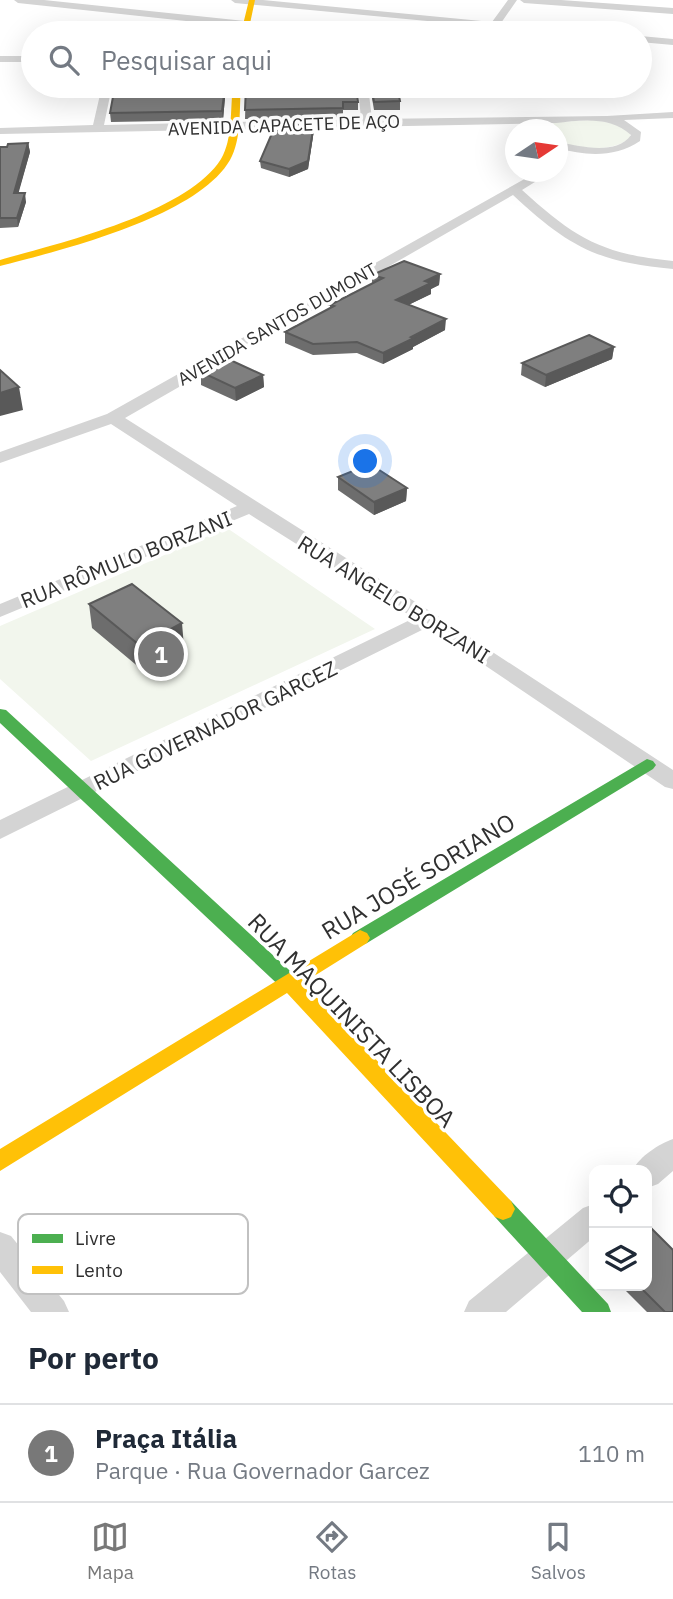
<!DOCTYPE html>
<html lang="pt">
<meta charset="utf-8">
<style>
body{margin:0;font-family:"IBM Plex Sans",sans-serif;background:#f2f2f3;color:#1f2937}
.controls{position:absolute;right:21px;bottom:21px;display:grid;overflow:hidden;border-radius:14px;box-shadow:0 7px 28px #0002}
.controls button{width:63px;height:63px;display:grid;place-items:center;padding:0;border:0;border-bottom:2px solid #e0e1e3;background:#fff;color:#1f2937;font:35px sans-serif}
.compass{position:absolute;left:505px;top:119px;width:63px;height:63px;border-radius:50%;background:#fff;box-shadow:0 7px 28px #0002;rotate:77deg}
.you{position:absolute;left:366px;top:462px;width:24px;height:24px;margin:-18px;border:5px solid #fff;border-radius:50%;background:#1a73e8;box-shadow:0 0 0 10px #1a73e833}
.badge{display:grid;place-items:center;width:46px;height:46px;border-radius:50%;background:#787878;color:#fff;font-size:23px;font-weight:700}
.pin{position:absolute;translate:-50% -50%;border:4px solid #fff;box-shadow:0 2px 7px #0006}
.list{margin:0;padding:0;list-style:none}
h2{display:flex;justify-content:space-between;align-items:center;height:91px;margin:0;padding:0 28px;font-size:30px}
h2 small{font-size:23px;font-weight:400;color:#747a83}
.list li{display:grid;grid-template-columns:46px 1fr auto;gap:21px;align-items:center;box-sizing:border-box;height:98px;padding:0 28px;border-top:2px solid #e0e1e3}
.list b{display:block;font-size:26px;white-space:nowrap}
.list p{margin:0;font-size:23px;white-space:nowrap;color:#747a83}
.list em{font-size:23px;font-style:normal;color:#747a83}
.icon{flex:none;width:38px;height:38px;fill:none;stroke:currentColor;stroke-width:2;stroke-linecap:round;stroke-linejoin:round}
.map{position:relative;flex:none;width:673px;height:1312px;overflow:hidden}
.search{position:absolute;background:#fff;box-shadow:0 7px 28px #0002;left:21px;right:21px;top:21px;height:77px;display:flex;align-items:center;gap:18px;box-sizing:border-box;padding:0 24px;border-radius:38px;color:#747a83;font-size:26px}
.sheet{height:189px;background:#fff}
nav{display:flex;justify-content:space-around;align-items:center;box-sizing:border-box;height:98px;border-top:2px solid #e0e1e3;background:#fff;font-size:19px;color:#747a83}
nav a{display:grid;justify-items:center;gap:4px}
nav .on{color:#787878}
.map>svg:first-child{display:block}
</style>
<div class="map">
<svg width="673" height="1312" viewBox="0 0 673 1312">
<rect width="100%" height="100%" fill="#fff"/>
<path fill="#f2f6ed" d="M593 120 617 124 630 133V138C610 154 581 147 558 143V130L544 129 556 122Z
M227 528 375 629 91 761 0 679V626Z"/>
<g fill="none" stroke-linecap="round" stroke-linejoin="round">
<path fill="#d4d4d4" fill-rule="evenodd" d="M14 0H44L245 21 250 24 247 26 302 30 307 33 244 32 239 29 242 27 18 3Z
M231 0H263L492 22 508 0H517L501 23 581 30 586 33H554L235 3Z
M520 0H561L673 8V14L524 3Z
M640 36 673 39V45L640 42Z
M0 56H33V62H0Z
M102 86H112L104 125 361 119 358 86H368L372 119 607 116 673 112V118L624 120 641 132 640 141C615 158 585 156 558 148V142C579 146 616 156 631 135 611 116 581 120 556 123L0 134V128L93 125Z
M537 172H551L522 190C575 238 601 254 673 261V269C597 262 569 247 513 195L125 418 436 615 673 770V789L665 787 428 627 0 839V820L414 618 249 514 0 617V604L237 506 111 424 0 463V452L107 414Z
M673 1139V1171L658 1184 647 1188V1170H633C640 1156 659 1144 673 1139Z
M594 1204V1237L506 1312H464L469 1301 583 1208Z
M0 1232 11 1236 64 1301 69 1312H31L0 1272Z"/>
<path fill="#4caf50" fill-rule="evenodd" d="M0 709 6 710 300 980 303 986 300 992 293 994 286 992 0 723Z
M647 759 653 761 656 765 653 769 367 943 360 946 353 943 350 938 353 933Z
M503 1198 511 1201 608 1304 611 1312H582L495 1217 491 1209 495 1201Z"/>
<path fill="#ffc107" fill-rule="evenodd" d="M249 0H255L248 33H241Z
M233 86H241C239 109 242 139 230 160 197 217 62 250 0 266V260C60 243 187 213 221 159 233 139 230 109 233 86Z
M360 930 367 933 370 938 367 943 303 983 511 1201 515 1209 511 1217 503 1220 495 1217 287 993 0 1171V1149Z"/>
</g>
<path fill="#6d6d6d" d="M113 86H226L223 120 111 122 110 113 114 92Z
M246 86 358 102V110H343V117L245 119Z
M370 86H397L400 101V110H374Z
M314 123V130L308 169 289 177 261 168 260 161Z
M28 143 30 152 18 193 26 202 18 227 0 228V147Z
M440 274 439 285 431 289V294L408 305 445 330 413 347V349L383 364 357 353 313 355 285 343V332L330 308V305L372 284V275Z
M614 347 612 359 545 387 521 375 522 363Z
M201 372 263 375 264 387 236 401 201 385Z
M338 477 407 488 406 501 374 515 338 490Z
M89 604 184 647 177 651V659L156 670 149 665 141 669 92 628Z
M621 1286H647L673 1312H647Z"/>
<path fill="#595959" d="M225 86H226L223 120 222 111Z
M314 123V130L308 169 289 177V169Z
M28 143 30 152 16 202 14 193Z
M25 193 26 202 18 227 17 218Z
M440 274 439 285 431 289V294L396 311V300L425 281Z
M446 319 445 330 413 347V349L383 364V353Z
M614 347 612 359 545 387 546 375Z
M263 375 264 387 236 401 235 388Z
M19 387 23 410 0 416V393Z
M407 488 406 501 374 515V502Z
M182 623 184 647 177 651V659L156 670 154 646 169 630Z
M147 640 149 665 141 669 138 644Z"/>
<path fill="#7f7f7f" stroke="#595959" stroke-width="2" d="M115 86H225L222 111 110 113Z
M246 86H356L358 102H343V108L245 110Z
M371 86H397L400 101 374 102Z
M314 123 308 161 289 169 260 161 276 124Z
M28 143 14 193H25L17 218H0V147H7L8 144Z
M404 261 440 274 425 281 431 283 396 300 446 319 411 337 414 338 383 353 357 342 313 344 285 332 334 306 330 305 383 278 372 275Z
M589 335 614 347 546 375 522 363Z
M228 359 263 375 235 388 201 372Z
M0 370 19 387 0 393Z
M370 464 407 488 374 502 338 477Z
M132 584 182 623 169 630 175 635 154 646 147 640 138 644 89 604Z
M650 1227 673 1250V1312H665L639 1286H647V1230Z"/>
<g text-anchor="middle" dominant-baseline="central" stroke-width="7" stroke-linejoin="round" paint-order="stroke">
<g font-size="18" fill="#303030" stroke="#fff">
<text transform="translate(284 125) rotate(-2)">AVENIDA CAPACETE DE AÇO</text>
<text transform="translate(277 324) rotate(-30)">AVENIDA SANTOS DUMONT</text>
</g>
<g font-size="21" fill="#303030" stroke="#fff">
<text transform="translate(126 559) rotate(-22)">RUA RÔMULO BORZANI</text>
<text transform="translate(394 599) rotate(32)">RUA ANGELO BORZANI</text>
<text transform="translate(215 725) rotate(-26)">RUA GOVERNADOR GARCEZ</text>
</g>
<g font-size="24" fill="#303030" stroke="#fff">
<text transform="translate(418 876) rotate(-31)">RUA JOSÉ SORIANO</text>
<text transform="translate(352 1020) rotate(46)">RUA MAQUINISTA LISBOA</text>
</g>
</g>
<rect x="18" y="1214" width="230" height="80" rx="10" fill="#fff" stroke="#c1c1c1" stroke-width="2"/>
<rect x="32" y="1234" width="31" height="9" fill="#4caf50"/>
<rect x="32" y="1266" width="31" height="8" fill="#ffc107"/>
<g font-size="19" fill="#303030">
<text x="75" y="1245">Livre</text>
<text x="75" y="1277">Lento</text>
</g>
</svg>
<div class="controls">
<button><svg class="icon" aria-label="locate" viewBox="0 0 24 24"><circle cx="12" cy="12" r="6"/><path d="M12 2v4M12 18v4M2 12h4M18 12h4"/></svg></button>
<button><svg class="icon" aria-label="layers" viewBox="0 0 24 24"><path d="M12 4l9 5-9 5-9-5zM3 14l9 5 9-5"/></svg></button>
</div>
<svg class="compass" viewBox="-18 -18 36 36"><path d="M0-13l5 13h-10z" fill="#e53935"/><path d="M0 13l5-13h-10z" fill="#747a83"/></svg>
<div class="you"></div>
<div class="pin badge" style="left:161px;top:654px">1</div>
<div class="search"><svg class="icon" aria-label="search" viewBox="0 0 24 24"><circle cx="10" cy="10" r="6"/><path d="M15 15l6 6"/></svg>Pesquisar aqui</div>
</div>
<section class="sheet">
<h2>Por perto<small></small></h2>
<ul class="list">
<li><span class="badge">1</span><div><b>Praça Itália</b><p>Parque · Rua Governador Garcez</p></div><em>110 m</em></li>
</ul>
</section>
<nav>
<a class="on"><svg class="icon" aria-label="map" viewBox="0 0 24 24"><path d="M3 6l6-2 6 2 6-2v14l-6 2-6-2-6 2zM9 4v14M15 6v14"/></svg>Mapa</a>
<a><svg class="icon" aria-label="directions" viewBox="0 0 24 24"><path d="M12 3l9 9-9 9-9-9zM9 14v-3h6M13 9l2 2-2 2"/></svg>Rotas</a>
<a><svg class="icon" aria-label="saved" viewBox="0 0 24 24"><path d="M7 4h10v16l-5-4-5 4z"/></svg>Salvos</a>
</nav>
